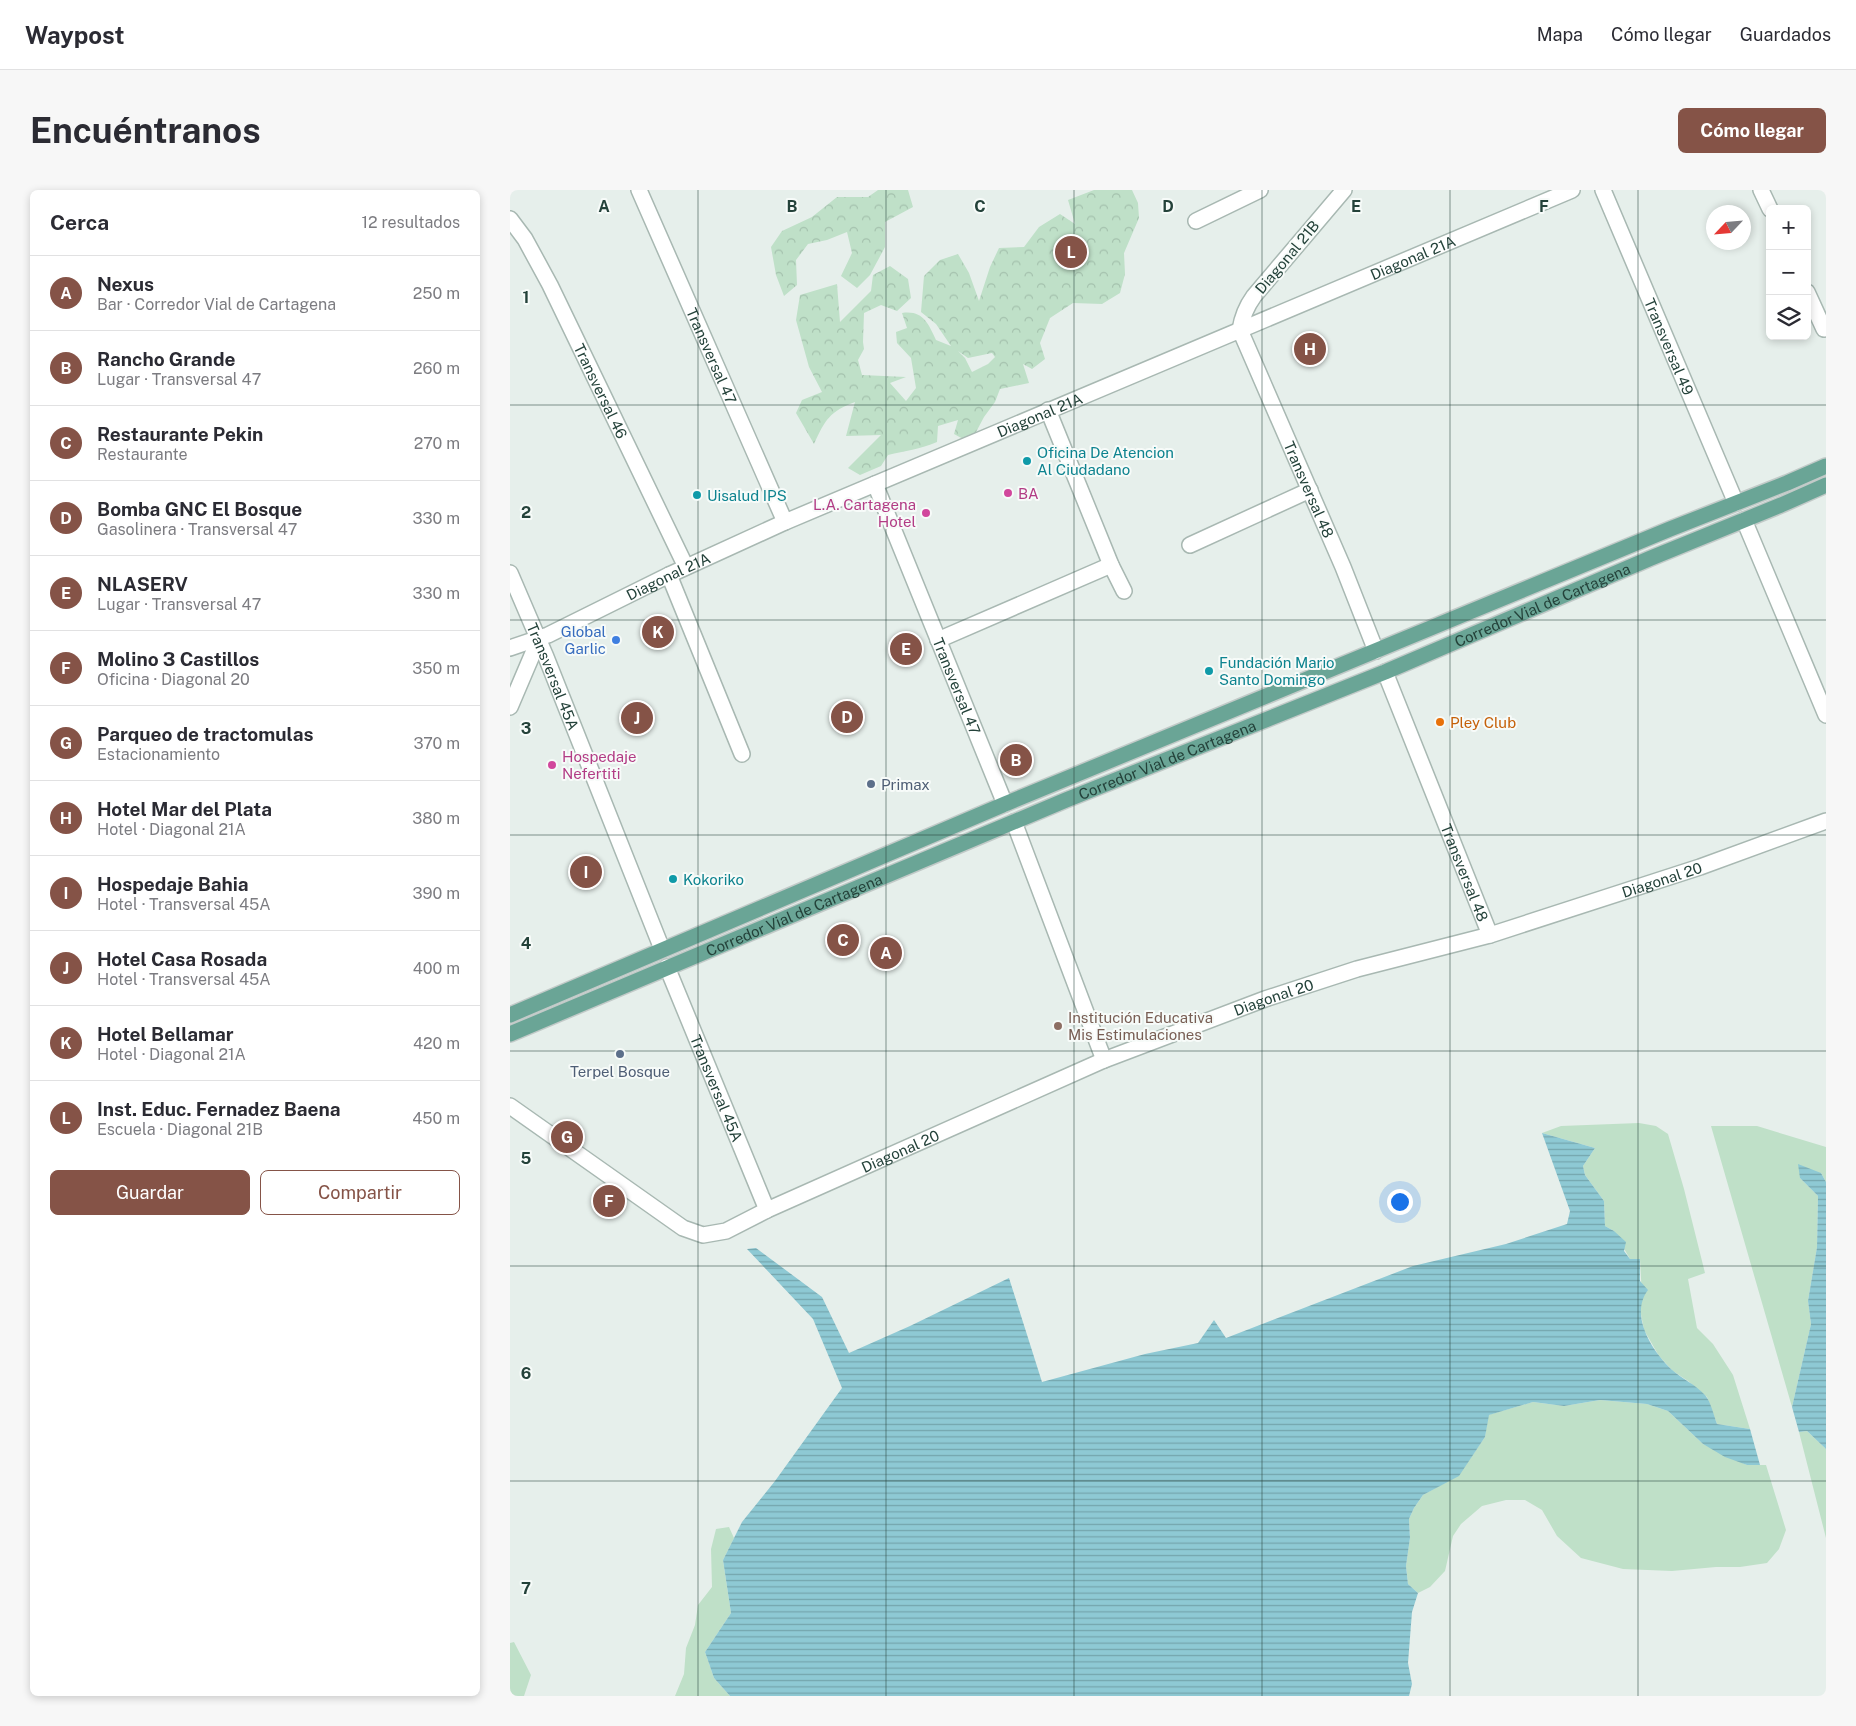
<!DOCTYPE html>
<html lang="es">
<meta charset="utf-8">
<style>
body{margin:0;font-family:"Public Sans",sans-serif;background:#f7f7f7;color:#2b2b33}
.controls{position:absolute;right:15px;top:15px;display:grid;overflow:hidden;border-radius:8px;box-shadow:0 2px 8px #0003}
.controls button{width:45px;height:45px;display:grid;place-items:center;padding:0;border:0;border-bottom:1px solid #e1e1e2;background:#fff;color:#2b2b33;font:25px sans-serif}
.compass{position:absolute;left:1196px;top:15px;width:45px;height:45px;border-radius:50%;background:#fff;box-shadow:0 2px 8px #0003;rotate:244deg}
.you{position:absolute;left:889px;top:1011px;width:18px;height:18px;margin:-12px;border:4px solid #fff;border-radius:50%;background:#1a73e8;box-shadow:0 0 0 8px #1a73e833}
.badge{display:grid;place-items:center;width:32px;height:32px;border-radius:50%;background:#855347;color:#fff;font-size:16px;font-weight:700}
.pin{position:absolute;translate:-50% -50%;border:2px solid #fff;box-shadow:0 1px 5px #0006}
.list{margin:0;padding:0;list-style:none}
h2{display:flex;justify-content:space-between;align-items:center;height:65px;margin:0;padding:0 20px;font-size:21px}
h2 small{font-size:16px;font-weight:400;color:#7c7c81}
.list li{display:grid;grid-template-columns:32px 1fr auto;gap:15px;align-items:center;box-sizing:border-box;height:75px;padding:0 20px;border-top:1px solid #e1e1e2}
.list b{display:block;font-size:19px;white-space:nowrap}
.list p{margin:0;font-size:16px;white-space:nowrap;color:#7c7c81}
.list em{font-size:16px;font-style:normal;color:#7c7c81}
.actions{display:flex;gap:10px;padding:15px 20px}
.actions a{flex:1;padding:11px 0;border:1px solid #855347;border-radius:8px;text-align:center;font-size:18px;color:#855347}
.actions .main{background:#855347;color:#fff}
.icon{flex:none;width:28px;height:28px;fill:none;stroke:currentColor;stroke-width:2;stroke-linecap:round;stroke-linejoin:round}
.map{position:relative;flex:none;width:1316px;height:1506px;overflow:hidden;border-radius:8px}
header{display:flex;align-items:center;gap:30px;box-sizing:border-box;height:70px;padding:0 25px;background:#fff;border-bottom:1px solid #e1e1e2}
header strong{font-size:24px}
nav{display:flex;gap:28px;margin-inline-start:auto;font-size:18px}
.intro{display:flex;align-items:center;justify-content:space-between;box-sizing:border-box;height:120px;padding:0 30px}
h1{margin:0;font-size:35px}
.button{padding:12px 22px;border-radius:8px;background:#855347;color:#fff;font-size:18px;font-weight:700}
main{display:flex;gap:30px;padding:0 30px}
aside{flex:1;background:#fff;border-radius:8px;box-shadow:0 2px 8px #0003}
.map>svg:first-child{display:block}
</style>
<header>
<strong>Waypost</strong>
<nav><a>Mapa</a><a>Cómo llegar</a><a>Guardados</a></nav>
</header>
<div class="intro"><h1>Encuéntranos</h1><a class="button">Cómo llegar</a></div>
<main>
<aside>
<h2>Cerca<small>12 resultados</small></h2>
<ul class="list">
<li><span class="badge">A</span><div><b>Nexus</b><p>Bar · Corredor Vial de Cartagena</p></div><em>250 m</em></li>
<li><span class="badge">B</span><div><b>Rancho Grande</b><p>Lugar · Transversal 47</p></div><em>260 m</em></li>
<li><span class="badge">C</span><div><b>Restaurante Pekin</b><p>Restaurante</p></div><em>270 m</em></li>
<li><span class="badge">D</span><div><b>Bomba GNC El Bosque</b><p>Gasolinera · Transversal 47</p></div><em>330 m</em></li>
<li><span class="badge">E</span><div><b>NLASERV</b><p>Lugar · Transversal 47</p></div><em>330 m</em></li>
<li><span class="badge">F</span><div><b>Molino 3 Castillos</b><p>Oficina · Diagonal 20</p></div><em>350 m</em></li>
<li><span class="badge">G</span><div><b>Parqueo de tractomulas</b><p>Estacionamiento</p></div><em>370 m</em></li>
<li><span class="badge">H</span><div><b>Hotel Mar del Plata</b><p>Hotel · Diagonal 21A</p></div><em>380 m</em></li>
<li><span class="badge">I</span><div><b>Hospedaje Bahia</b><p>Hotel · Transversal 45A</p></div><em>390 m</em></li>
<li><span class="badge">J</span><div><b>Hotel Casa Rosada</b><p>Hotel · Transversal 45A</p></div><em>400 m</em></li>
<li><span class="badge">K</span><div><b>Hotel Bellamar</b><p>Hotel · Diagonal 21A</p></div><em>420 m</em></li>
<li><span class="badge">L</span><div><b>Inst. Educ. Fernadez Baena</b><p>Escuela · Diagonal 21B</p></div><em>450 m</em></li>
</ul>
<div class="actions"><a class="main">Guardar</a><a>Compartir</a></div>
</aside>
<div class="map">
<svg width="1316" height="1506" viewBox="0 0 1316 1506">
<defs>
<pattern id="forest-crowns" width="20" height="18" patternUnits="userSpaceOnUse" patternTransform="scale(1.25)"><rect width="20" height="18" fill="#bfe0c8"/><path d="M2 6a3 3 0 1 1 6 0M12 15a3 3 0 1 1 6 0" fill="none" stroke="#a4c1ad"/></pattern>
<pattern id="water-rules" width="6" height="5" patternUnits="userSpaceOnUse" patternTransform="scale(1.25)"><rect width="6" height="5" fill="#8ec9d4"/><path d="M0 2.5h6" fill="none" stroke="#74a5ad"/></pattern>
</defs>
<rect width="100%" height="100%" fill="#e6efeb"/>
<path fill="#bfe0c8" d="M1129 933 1146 936 1158 944 1174 999 1195 1083 1178 1089 1187 1138 1203 1154 1223 1185 1240 1239 1207 1234 1197 1207 1178 1191 1163 1181 1149 1166 1134 1140 1130 1119 1132 1108 1130 1069H1120L1104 1041 1095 1036 1094 1011 1075 985 1073 976 1085 958 1032 943 1051 936Z
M1201 936H1247L1316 957V992L1311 983 1290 988 1308 1006 1307 1057 1298 1111 1301 1134 1282 1217Z
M1090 1210 1137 1214 1158 1221 1193 1254 1237 1275H1256L1276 1340 1269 1359 1257 1373 1230 1377H1206L1162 1381 1113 1379 1071 1368 1047 1346 1032 1320 1015 1310H996L972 1316 951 1334 943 1346 935 1381 920 1397 908 1403 898 1394 896 1376 900 1348 899 1329 904 1318 913 1305 949 1285 975 1247 978 1225 1023 1212 1054 1216Z
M1297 1241 1316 1259V1348L1289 1242Z
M219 1337 224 1348 213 1370 221 1423 195 1462 204 1488 220 1506H165L174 1484 176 1458 185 1435 188 1415 202 1397 201 1359 206 1339Z
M4 1452 21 1485 14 1506H0V1453Z"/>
<path fill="url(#forest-crowns)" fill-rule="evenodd" d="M368 0H398L403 17 375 32V57L360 85 347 98 331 86 342 63 337 42 317 50 298 54 286 70 287 95 274 106 266 85 261 57 272 41 302 27 327 7H358Z
M584 0H622L628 13 629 28 614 63 615 84 610 103 592 114 563 113 540 128 530 153 535 169 522 179 513 174 519 193 490 199 485 212 474 227 465 244 455 250 444 244 448 230 428 236 427 252C410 259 395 261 378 265L371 276 350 285 338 278 371 245 336 246 345 212C320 221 315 230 304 254L286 223 292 210 312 202 299 177 286 130 290 105 327 94 330 132 361 101 363 85 380 76 398 89 401 108 387 121 371 115 354 123 353 152 354 159 348 170 352 185 396 187 380 193 396 211 406 198 401 168 387 153 386 142 397 138 392 123C413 120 418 133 426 150L441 156 426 134 411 122 414 86 430 70 448 64 459 83 469 111 480 77 489 58 514 57 529 37 550 24 565 34 558 10ZM448 161 458 168 482 163 485 167 478 174 462 182 455 168Z"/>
<path fill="url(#water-rules)" d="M1032 943 1085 958 1073 976 1075 985 1094 1011 1095 1036 1104 1041 1116 1052 1114 1061 1120 1069H1130V1091L1138 1100C1119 1125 1142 1161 1161 1179 1172 1189 1185 1194 1195 1205 1201 1212 1204 1226 1207 1234L1240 1239 1250 1275H1237L1215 1267 1193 1254 1158 1221 1137 1214 1090 1210 1054 1216 1023 1212 979 1225 975 1247 949 1286 913 1305 904 1318 899 1329 900 1348 896 1376 898 1394 908 1403 902 1422 898 1473 902 1494 899 1506H220L204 1488 195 1462 221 1423 213 1370 232 1332 265 1291 332 1198 303 1129 237 1059 246 1058 312 1107 339 1163 400 1136 499 1088 532 1192 635 1164 688 1153 704 1130 716 1148 903 1076 996 1054 1057 1034 1060 1021Z
M1288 974 1311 983 1316 992V1259L1297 1241 1289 1242 1282 1217 1301 1134 1298 1111 1307 1057 1308 1006 1290 988Z"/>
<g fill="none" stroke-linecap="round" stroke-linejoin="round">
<defs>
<g id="minor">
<path id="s1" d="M129 0 275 332"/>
<path id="s2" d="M834 0 744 106C736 117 732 127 730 140L833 377 866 461"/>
<path id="s3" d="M1093 0 1226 313"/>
<path d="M1251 0 1260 19"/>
<path id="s4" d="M0 29 15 49 40 95 176 377"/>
<path d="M686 31 750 0"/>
<path d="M1297 102 1314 139"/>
<path d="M538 220 601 375 614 401"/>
<path id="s5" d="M365 294 495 614"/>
<path d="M1234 330 1316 525"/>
<path d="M680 355 800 300"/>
<path id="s6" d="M0 383 36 467 152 759"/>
<path d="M159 385 232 564"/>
<path d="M428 450 601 375"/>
<path id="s7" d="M0 458 38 445 159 385 275 332 1062 0"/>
<path id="s8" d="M875 482 980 745"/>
<path d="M0 517 29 449"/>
<path d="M504 632 594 870"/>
<path id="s9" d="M157 777 257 1020"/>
<path id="s10" d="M0 916 173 1038 193 1045 216 1041 257 1020 594 870 755 809 847 779 980 745 1190 677 1316 631"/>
</g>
<g id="major">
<path d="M0 825 495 614 1160 339 1277 293 1316 276"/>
<path id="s11" d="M0 844 556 610 875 482 1141 368 1271 315 1316 295"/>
</g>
</defs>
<use href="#minor" stroke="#a8b8b2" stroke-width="18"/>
<use href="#major" stroke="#c2cac8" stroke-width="18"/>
<use href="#minor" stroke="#fff" stroke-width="15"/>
<use href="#major" stroke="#6aa596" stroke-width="15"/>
</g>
<path fill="none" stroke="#24423a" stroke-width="1" stroke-opacity="0.55" d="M188 0V1506M376 0V1506M564 0V1506M752 0V1506M940 0V1506M1128 0V1506M0 215H1316M0 430H1316M0 645H1316M0 861H1316M0 1076H1316M0 1291H1316"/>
<g fill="#0f9aa8" stroke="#f7fbf9" stroke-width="2">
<circle cx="517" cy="271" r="5"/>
<circle cx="187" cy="305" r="5"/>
<circle cx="699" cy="481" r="5"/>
<circle cx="163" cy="689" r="5"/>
</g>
<g fill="#d1479c" stroke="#f7fbf9" stroke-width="2">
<circle cx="498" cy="303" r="5"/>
<circle cx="416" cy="323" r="5"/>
<circle cx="42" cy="575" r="5"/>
</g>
<circle fill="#3f7fe0" stroke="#f7fbf9" stroke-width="2" cx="106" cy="450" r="5"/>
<circle fill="#e8710a" stroke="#f7fbf9" stroke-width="2" cx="930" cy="532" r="5"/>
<g fill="#5c6f8a" stroke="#f7fbf9" stroke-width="2">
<circle cx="361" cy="594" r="5"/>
<circle cx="110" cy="864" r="5"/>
</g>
<circle fill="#8d6e63" stroke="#f7fbf9" stroke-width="2" cx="548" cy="836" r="5"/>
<g text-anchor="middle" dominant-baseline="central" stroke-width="4" stroke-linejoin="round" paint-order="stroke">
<g font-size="15" fill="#24423a" stroke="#f7fbf9">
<text transform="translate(777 67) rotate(-50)">Diagonal 21B</text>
<text stroke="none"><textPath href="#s7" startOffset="984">Diagonal 21A</textPath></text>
<text stroke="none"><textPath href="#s3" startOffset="170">Transversal 49</textPath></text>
<text stroke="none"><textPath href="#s1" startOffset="181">Transversal 47</textPath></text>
<text stroke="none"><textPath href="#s4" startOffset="195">Transversal 46</textPath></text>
<text stroke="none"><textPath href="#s7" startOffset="579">Diagonal 21A</textPath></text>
<text stroke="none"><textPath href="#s2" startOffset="350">Transversal 48</textPath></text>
<text stroke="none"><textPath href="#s7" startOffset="174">Diagonal 21A</textPath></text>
<text stroke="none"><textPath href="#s11" startOffset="1118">Corredor Vial de Cartagena</textPath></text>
<text stroke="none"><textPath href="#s6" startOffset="112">Transversal 45A</textPath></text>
<text stroke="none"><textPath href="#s5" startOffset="218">Transversal 47</textPath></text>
<text stroke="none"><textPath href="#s11" startOffset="712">Corredor Vial de Cartagena</textPath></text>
<text stroke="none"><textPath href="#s8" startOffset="216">Transversal 48</textPath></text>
<text stroke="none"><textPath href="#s10" startOffset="1258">Diagonal 20</textPath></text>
<text stroke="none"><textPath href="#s11" startOffset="308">Corredor Vial de Cartagena</textPath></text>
<text stroke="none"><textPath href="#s10" startOffset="852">Diagonal 20</textPath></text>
<text stroke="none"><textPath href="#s9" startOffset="131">Transversal 45A</textPath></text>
<text stroke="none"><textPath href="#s10" startOffset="448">Diagonal 20</textPath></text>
</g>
<g font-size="15" fill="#0d838f" stroke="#f7fbf9" text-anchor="start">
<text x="527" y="262">Oficina De Atencion<tspan x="527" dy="17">Al Ciudadano</tspan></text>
<text x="197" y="305">Uisalud IPS</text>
<text x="709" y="472">Fundación Mario<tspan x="709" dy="17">Santo Domingo</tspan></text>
<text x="173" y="689">Kokoriko</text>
</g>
<g font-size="15" fill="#b23c85" stroke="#f7fbf9" text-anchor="start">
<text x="508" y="303">BA</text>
<text x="406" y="314" text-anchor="end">L.A. Cartagena<tspan x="406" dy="17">Hotel</tspan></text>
<text x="52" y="566">Hospedaje<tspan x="52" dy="17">Nefertiti</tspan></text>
</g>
<g font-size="15" fill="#366cbe" stroke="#f7fbf9" text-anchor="end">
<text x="96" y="441">Global<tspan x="96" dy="17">Garlic</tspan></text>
</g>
<g font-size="15" fill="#c56008" stroke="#f7fbf9" text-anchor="start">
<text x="940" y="532">Pley Club</text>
</g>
<g font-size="15" fill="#4e5e75" stroke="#f7fbf9" text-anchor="start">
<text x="371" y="594">Primax</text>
<text x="110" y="881" text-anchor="middle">Terpel Bosque</text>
</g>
<g font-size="15" fill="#785e54" stroke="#f7fbf9" text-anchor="start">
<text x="558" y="827">Institución Educativa<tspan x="558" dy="17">Mis Estimulaciones</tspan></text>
</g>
</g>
<g font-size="16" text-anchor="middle" font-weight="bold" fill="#24423a" stroke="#f7fbf9" stroke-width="4" stroke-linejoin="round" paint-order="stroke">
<text x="94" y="22">A</text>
<text x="282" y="22">B</text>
<text x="470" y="22">C</text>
<text x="658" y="22">D</text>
<text x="846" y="22">E</text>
<text x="1034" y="22">F</text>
<text x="16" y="113">1</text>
<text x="16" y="328">2</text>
<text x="16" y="544">3</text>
<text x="16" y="759">4</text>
<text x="16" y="974">5</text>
<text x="16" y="1189">6</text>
<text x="16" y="1404">7</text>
</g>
</svg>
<div class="controls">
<button>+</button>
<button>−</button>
<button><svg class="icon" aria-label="layers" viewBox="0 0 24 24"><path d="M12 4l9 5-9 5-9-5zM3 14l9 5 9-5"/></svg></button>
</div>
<svg class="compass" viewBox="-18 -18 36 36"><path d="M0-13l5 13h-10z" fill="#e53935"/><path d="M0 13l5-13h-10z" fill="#7c7c81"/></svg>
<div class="you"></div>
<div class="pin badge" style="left:376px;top:763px">A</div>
<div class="pin badge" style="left:506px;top:570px">B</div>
<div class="pin badge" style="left:333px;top:750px">C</div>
<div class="pin badge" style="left:337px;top:527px">D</div>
<div class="pin badge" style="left:396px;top:459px">E</div>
<div class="pin badge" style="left:99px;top:1011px">F</div>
<div class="pin badge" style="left:57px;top:947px">G</div>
<div class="pin badge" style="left:800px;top:159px">H</div>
<div class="pin badge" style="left:76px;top:682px">I</div>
<div class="pin badge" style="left:127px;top:528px">J</div>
<div class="pin badge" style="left:148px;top:442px">K</div>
<div class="pin badge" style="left:561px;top:62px">L</div>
</div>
</main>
